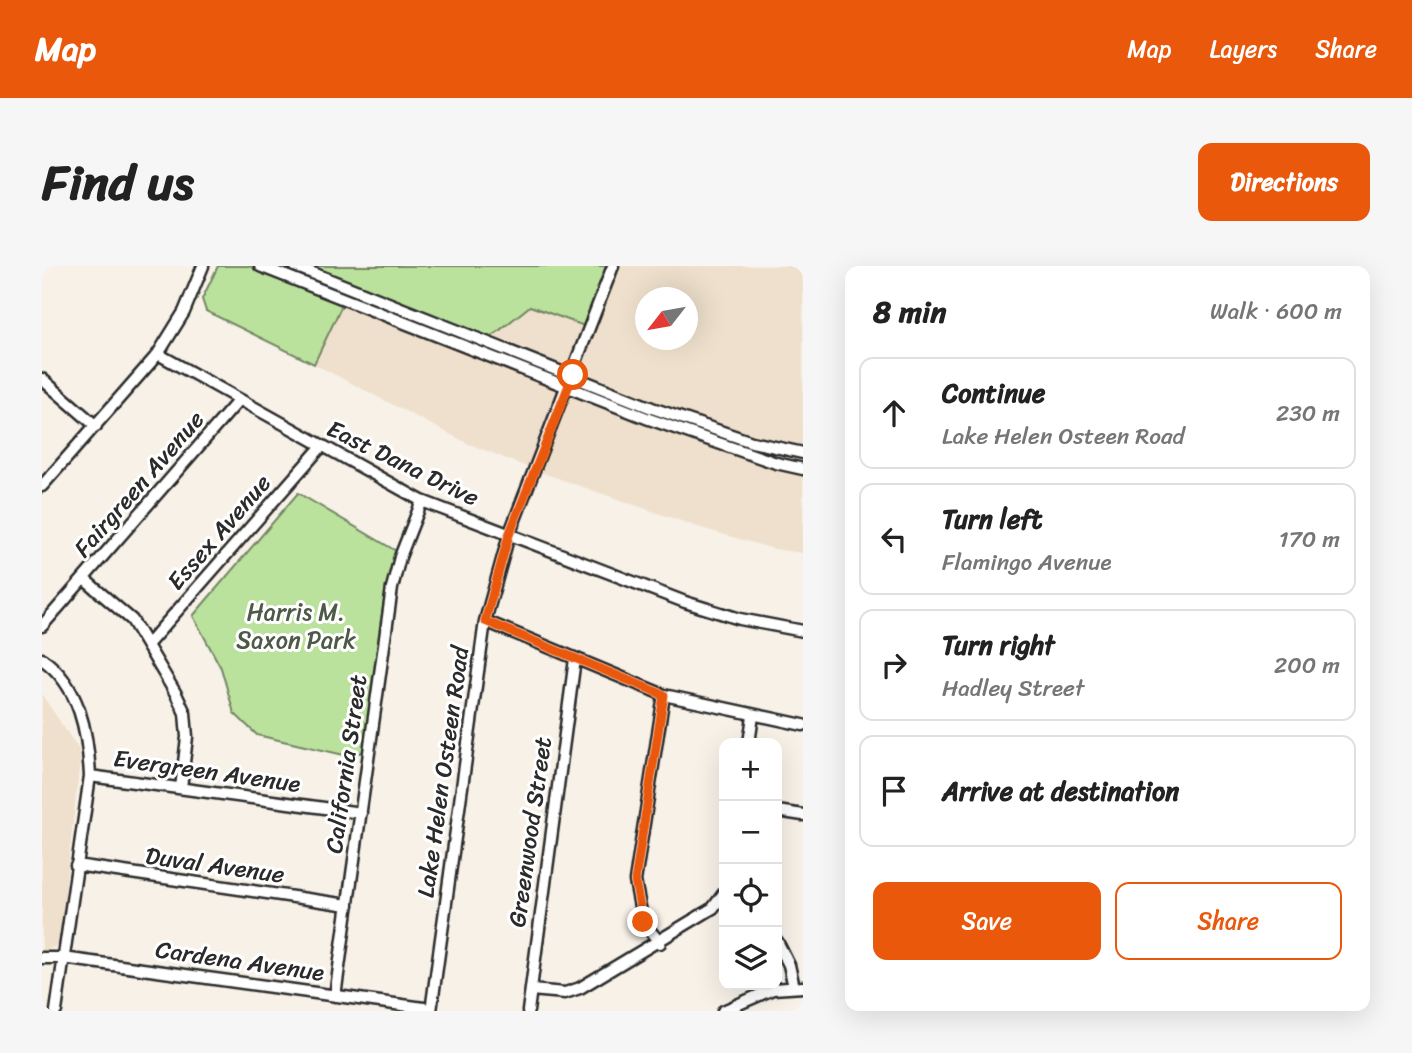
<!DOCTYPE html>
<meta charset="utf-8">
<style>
body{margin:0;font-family:Sriracha,sans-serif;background:#f6f6f6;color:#222}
.controls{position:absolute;right:21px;bottom:21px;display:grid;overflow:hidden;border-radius:14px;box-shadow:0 7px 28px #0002}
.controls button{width:63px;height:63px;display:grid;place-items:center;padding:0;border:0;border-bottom:2px solid #e0e0e0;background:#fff;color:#222;font:35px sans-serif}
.compass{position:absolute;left:593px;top:21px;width:63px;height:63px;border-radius:50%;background:#fff;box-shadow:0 7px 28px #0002;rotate:239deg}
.stop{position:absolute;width:21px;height:21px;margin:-16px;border:5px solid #ea580c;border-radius:50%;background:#fff}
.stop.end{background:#ea580c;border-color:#fff;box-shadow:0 2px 7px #0008}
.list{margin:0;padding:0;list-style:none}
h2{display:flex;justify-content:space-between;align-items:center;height:91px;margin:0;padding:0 28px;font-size:30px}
h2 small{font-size:23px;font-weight:400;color:#767676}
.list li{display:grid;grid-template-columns:46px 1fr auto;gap:21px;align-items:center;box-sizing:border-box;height:112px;margin:0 14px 14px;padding:0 14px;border:2px solid #e0e0e0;border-radius:14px}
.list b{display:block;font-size:26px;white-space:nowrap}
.list p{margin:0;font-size:23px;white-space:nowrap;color:#767676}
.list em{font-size:23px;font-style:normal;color:#767676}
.actions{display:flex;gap:14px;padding:21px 28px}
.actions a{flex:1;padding:16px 0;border:2px solid #ea580c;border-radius:14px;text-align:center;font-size:24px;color:#ea580c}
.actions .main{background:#ea580c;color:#fff}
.icon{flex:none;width:38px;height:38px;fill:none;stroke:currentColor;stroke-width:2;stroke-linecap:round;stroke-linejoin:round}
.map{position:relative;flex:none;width:761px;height:745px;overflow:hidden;border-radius:14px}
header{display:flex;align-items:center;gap:42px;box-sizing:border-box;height:98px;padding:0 35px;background:#ea580c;color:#fff}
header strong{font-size:33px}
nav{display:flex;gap:38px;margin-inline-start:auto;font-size:24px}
.intro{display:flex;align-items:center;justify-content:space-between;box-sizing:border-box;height:168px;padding:0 42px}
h1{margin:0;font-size:49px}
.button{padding:18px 32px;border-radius:14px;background:#ea580c;color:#fff;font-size:24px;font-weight:700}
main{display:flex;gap:42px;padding:0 42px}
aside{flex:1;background:#fff;border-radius:14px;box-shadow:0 7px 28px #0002}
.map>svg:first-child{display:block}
</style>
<header>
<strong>Map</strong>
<nav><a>Map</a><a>Layers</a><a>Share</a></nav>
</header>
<div class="intro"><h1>Find us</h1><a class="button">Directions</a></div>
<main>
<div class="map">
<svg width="761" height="745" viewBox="0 0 761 745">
<rect width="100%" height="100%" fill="#f7f1e8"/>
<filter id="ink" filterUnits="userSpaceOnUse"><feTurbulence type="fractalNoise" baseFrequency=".0143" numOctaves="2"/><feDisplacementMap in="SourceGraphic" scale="14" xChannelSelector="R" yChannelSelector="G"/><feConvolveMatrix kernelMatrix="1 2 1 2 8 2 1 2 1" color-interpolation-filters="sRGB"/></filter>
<g filter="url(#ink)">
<path fill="#eee0cc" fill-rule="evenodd" d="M576 0H761V183L711 172 612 139 536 107ZM604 32H646V74H604Z
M301 37 521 122 490 203 425 177 272 98Z
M488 40 545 61 529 103 448 72Z
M533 115 608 146 692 175 761 191V198L735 194 609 149 532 117Z
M529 125 672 181 732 202 761 207V287L732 283 656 261 498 206Z
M0 429 37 484 38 495 17 679 0 686Z"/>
<path fill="#bbe29d" stroke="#738664" stroke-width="2" d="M176 0H207L301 37 272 98 164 45 160 33Z
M265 0H562L566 2 545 61 488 40 448 72Z
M256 227 354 285 323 486 302 489 215 469 192 447 179 402 151 350Z"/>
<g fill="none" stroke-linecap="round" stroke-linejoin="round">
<defs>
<path id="minor" d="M218 0 607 153 734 197 761 203
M253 0 610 142 710 176 761 187
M116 88 380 235 643 336 698 353 761 365
M0 113 54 160
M0 220 116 88 142 46 161 0
M42 313 90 354 134 428 143 447 145 471 139 522
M443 355 622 429 761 459
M0 360 197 134
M106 378 279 181
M0 393C38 419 46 468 48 510L14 745
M707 477 711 450
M48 510 319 547
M735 545 761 549
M34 599 306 639
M735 675 747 699 752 721
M618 677 601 656 593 615 622 429
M0 692H21L389 743
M489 724 523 727 538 722 671 642 682 627
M293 730 350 322 358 291 380 235
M389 745 443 355 467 269 571 0
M486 745 533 393
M681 745 731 723 761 721"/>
</defs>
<use href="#minor" stroke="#2b2b2b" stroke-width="15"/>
<use href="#minor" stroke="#fff" stroke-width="10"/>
</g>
</g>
<g fill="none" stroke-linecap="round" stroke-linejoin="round" filter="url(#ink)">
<path stroke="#ea580c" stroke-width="9" d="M531 109 467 269 443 355 622 429 593 615 601 656"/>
</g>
<g text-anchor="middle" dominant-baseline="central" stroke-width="6" stroke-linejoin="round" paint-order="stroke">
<g font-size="24" fill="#2b2b2b" stroke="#fff">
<text transform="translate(361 197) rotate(26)">East Dana Drive</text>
<text transform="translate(97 218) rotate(-49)">Fairgreen Avenue</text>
<text transform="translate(177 266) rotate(-49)">Essex Avenue</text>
<text transform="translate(304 498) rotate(-82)">California Street</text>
<text transform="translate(165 505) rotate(8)">Evergreen Avenue</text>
<text transform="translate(401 506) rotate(-82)">Lake Helen Osteen Road</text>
<text transform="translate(488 566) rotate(-82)">Greenwood Street</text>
<text transform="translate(173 599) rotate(8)">Duval Avenue</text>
<text transform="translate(198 695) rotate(8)">Cardena Avenue</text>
</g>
<g font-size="24" fill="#4f5948" stroke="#fff">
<text x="254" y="346">Harris M.<tspan x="254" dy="28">Saxon Park</tspan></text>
</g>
</g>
</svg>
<div class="controls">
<button>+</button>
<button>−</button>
<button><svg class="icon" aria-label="locate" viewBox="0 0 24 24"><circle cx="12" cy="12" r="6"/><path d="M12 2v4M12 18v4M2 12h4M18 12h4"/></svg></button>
<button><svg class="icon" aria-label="layers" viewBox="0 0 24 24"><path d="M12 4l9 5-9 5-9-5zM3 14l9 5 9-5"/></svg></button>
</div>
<svg class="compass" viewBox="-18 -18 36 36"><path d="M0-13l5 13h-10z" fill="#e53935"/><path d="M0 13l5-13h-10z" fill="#767676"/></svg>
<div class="stop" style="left:531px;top:109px"></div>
<div class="stop end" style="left:601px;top:656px"></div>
</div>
<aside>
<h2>8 min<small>Walk · 600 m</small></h2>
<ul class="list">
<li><svg class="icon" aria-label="ahead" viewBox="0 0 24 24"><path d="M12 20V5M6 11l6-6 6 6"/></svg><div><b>Continue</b><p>Lake Helen Osteen Road</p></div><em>230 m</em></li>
<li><svg class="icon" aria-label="left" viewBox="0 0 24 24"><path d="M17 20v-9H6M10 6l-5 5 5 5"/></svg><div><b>Turn left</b><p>Flamingo Avenue</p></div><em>170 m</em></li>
<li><svg class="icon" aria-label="right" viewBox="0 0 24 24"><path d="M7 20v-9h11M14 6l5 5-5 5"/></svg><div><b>Turn right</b><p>Hadley Street</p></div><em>200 m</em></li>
<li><svg class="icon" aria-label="arrive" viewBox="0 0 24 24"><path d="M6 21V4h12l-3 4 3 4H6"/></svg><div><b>Arrive at destination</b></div></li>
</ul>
<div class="actions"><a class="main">Save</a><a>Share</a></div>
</aside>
</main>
